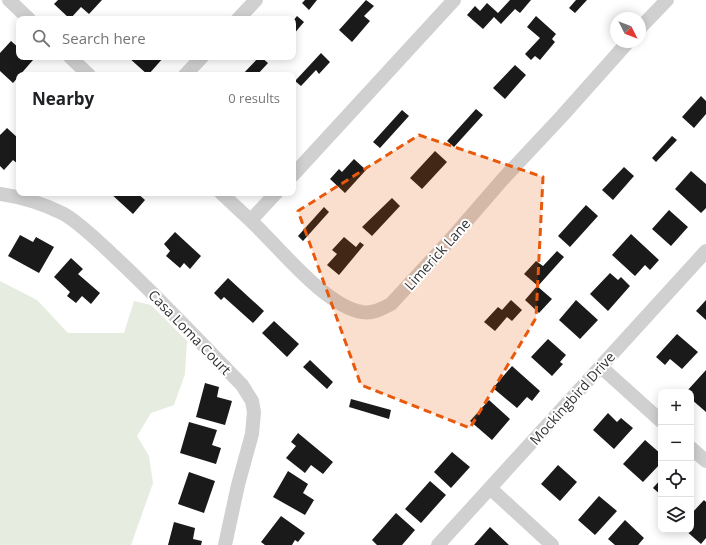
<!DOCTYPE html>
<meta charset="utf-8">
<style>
body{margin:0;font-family:"Open Sans",sans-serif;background:#f2f2f2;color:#202124}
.controls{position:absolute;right:12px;bottom:12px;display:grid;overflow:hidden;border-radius:8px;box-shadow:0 2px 10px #0003}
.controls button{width:36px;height:36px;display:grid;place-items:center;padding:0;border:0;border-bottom:1px solid #e0e0e0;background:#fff;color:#202124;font:20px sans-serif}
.compass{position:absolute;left:610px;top:12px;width:36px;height:36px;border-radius:50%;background:#fff;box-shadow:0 2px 10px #0003;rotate:132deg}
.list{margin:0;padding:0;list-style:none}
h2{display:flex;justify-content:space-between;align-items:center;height:52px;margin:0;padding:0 16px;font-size:17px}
h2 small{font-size:13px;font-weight:400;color:#757577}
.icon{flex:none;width:22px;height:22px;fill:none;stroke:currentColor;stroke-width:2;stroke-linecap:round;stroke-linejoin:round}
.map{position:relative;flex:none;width:706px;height:545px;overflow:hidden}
.search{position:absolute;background:#fff;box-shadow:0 2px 10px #0003;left:16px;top:16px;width:280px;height:44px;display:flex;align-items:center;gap:10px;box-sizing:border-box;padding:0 14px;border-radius:8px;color:#757577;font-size:15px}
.panel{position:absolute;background:#fff;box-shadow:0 2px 10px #0003;left:16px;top:72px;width:280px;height:124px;border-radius:8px}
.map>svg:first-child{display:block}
</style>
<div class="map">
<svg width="706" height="545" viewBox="0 0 706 545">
<rect width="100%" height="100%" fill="#fff"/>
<path fill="#e6ecdf" d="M0 281 37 300 68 333H124L134 301 151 305 187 341 185 374 174 405 151 413 137 436 149 456 153 483 131 545H0Z"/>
<path fill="#1a1a1a" d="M58 0H102L89 14 81 7 70 19 54 4Z
M305 0H317L309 10 302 3Z
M366 0 374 6 364 16 370 21 352 42 339 30Z
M510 0H531L520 13 515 9 501 24 494 17 483 29 467 15 475 6 480 11 487 3 498 13Z
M576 0H587L575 13 569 8Z
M297 16 304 22 293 35V21Z
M536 16 556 34 552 39 555 42 540 60 535 56 531 60 525 54 540 38 527 27Z
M11 41 19 48V57H29L33 60 13 83 0 71V53Z
M321 53 330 62 319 74 316 70 301 86 295 81Z
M128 57H164L148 75Z
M259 57H261L268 63 257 75H242Z
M515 65 526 75 505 99 493 88Z
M701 96 706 101V114L694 128 682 117Z
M476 109 483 115 454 147 447 141Z
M402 110 409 116 380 148 373 142Z
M7 128 19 139 18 146 19 147V164H18L13 160 4 170 0 166V135Z
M672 136 677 140 656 162 652 158Z
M435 151 447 162 422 189 410 178Z
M354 159 366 170 345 193 330 179 339 169 342 172Z
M624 167 634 176 613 200 602 190Z
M691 171 706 184V208L701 213 675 189Z
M110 193H137L145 200 133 214Z
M392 198 400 206 372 236 362 227Z
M586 205 598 216 570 247 558 236Z
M324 207 329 212 303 241 298 236Z
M669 210 688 227 671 246 652 229Z
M175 232 201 256 190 269 184 263 180 268 166 256 170 251 164 244Z
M631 234 659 260 650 270 645 265 635 276 612 255Z
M20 235 33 242 36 237 54 247 39 273 8 256Z
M344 237 356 247 360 242 364 245 339 275 327 265 337 254 332 250Z
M557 251 564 257 538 286 524 274 536 261 543 266Z
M71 258 83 269 78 274 100 293 91 304 82 296 76 303 67 296 70 292 54 277Z
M610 273 618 280 621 277 630 286 608 311 590 294Z
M228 278 264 311 253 323 224 297 221 300 214 293Z
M537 286 552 299 539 313 525 300Z
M511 300 522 310 512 321 507 317 495 331 484 322 498 307 502 310Z
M576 300 598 320 580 339 559 320Z
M706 300V320L696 311Z
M274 321 299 344 287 357 262 333Z
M677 334 698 352 682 369 670 359 665 365 656 357Z
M548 339 566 355 560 362 563 364 552 376 531 357Z
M310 360 333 382 327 389 303 367Z
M512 366 540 391 532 401 527 397 517 408 493 388Z
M706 370V412L691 399V392H686Z
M205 383 219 387 217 397 232 401 225 425 196 417Z
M351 399 391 410 389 419 349 407Z
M489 400 510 419 492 440 470 421Z
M608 413 617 422 621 418 633 428 614 449 593 430Z
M189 422 217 430 212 445 221 448 216 464 180 453Z
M298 433 333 462 323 474 311 465 305 473 286 458 296 446 291 442Z
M645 440 661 454V463L643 482 623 464Z
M452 452 470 467 451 488 434 472Z
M558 465 577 482 560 501 541 484Z
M288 471 308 484 303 493 314 500 305 515 273 497Z
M189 472 215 481 204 513 178 504Z
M661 479V495L653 488Z
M430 481 446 495 421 523 405 509Z
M599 496 617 511 595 535 578 520Z
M704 500 706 502V538L701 544 685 530H691V514Z
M396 513 415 530 402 545H377L372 540Z
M281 516 305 533 298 542 295 540 292 545H265L261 542Z
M625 520 644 538 638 545H615L608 539Z
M174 522 195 528 193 539 202 541 201 545H168Z
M490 527 509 545H474Z"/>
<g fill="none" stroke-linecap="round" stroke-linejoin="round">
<path stroke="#d0d0d0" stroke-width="14" d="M9 0 29 19
M238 19 256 0
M640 28 667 0
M70 57 89 75
M185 75 202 57
M293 175 454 0
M221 193C236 207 251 220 265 235 288 258 329 307 362 312 372 314 382 309 391 304L451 239 503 179 562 116 628 42
M0 194C22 197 44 204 64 214 81 224 101 244 115 257 159 298 200 342 242 385L252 401 254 412 252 434 238 485 225 545
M251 220 276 193
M601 367 661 421
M691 448 706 461
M490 488 552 545
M438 545 706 251"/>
</g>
<path fill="#e8590c" fill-opacity="0.2" stroke="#e8590c" stroke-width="3" stroke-dasharray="8 5" stroke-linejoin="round" d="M419 135 543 177 536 318 470 428 361 385 298 211Z"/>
<g text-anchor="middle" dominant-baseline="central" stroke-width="4" stroke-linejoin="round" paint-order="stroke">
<g font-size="14" fill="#333" stroke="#fff">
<text transform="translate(437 254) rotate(-48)">Limerick Lane</text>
<text transform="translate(190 332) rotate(46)">Casa Loma Court</text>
<text transform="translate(572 398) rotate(-48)">Mockingbird Drive</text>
</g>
</g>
</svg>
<div class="controls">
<button>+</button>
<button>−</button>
<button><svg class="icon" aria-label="locate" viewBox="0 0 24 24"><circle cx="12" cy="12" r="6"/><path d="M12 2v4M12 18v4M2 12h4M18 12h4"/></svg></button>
<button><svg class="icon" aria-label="layers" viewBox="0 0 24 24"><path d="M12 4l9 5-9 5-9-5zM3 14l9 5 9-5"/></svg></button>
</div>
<svg class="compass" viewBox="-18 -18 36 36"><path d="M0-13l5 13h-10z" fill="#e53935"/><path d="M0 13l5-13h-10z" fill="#757577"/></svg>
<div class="search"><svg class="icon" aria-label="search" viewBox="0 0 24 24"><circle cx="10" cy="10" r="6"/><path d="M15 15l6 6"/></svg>Search here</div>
<section class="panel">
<h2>Nearby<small>0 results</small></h2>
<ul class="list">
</ul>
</section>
</div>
